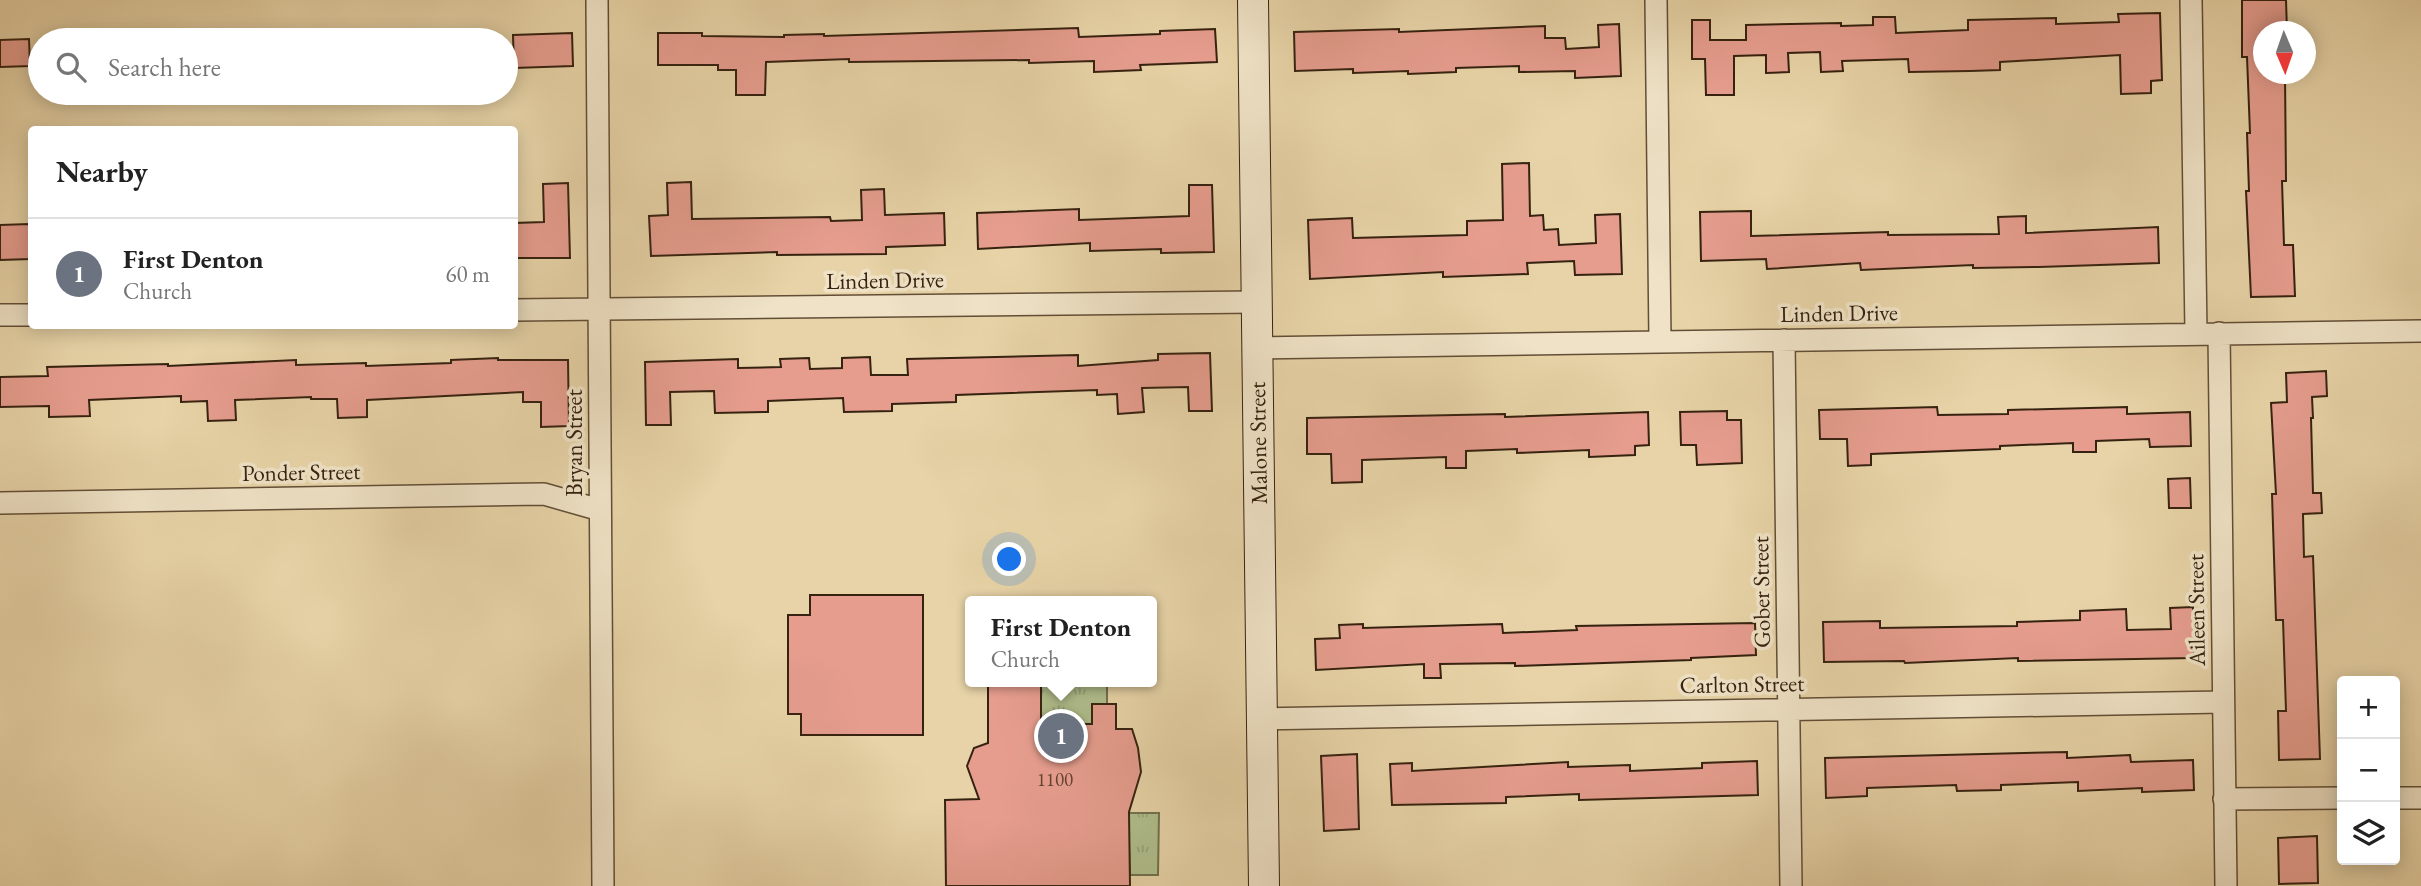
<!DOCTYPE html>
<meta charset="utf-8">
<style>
body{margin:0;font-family:"EB Garamond",serif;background:#f6f6f6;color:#222}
.controls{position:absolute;right:21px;bottom:21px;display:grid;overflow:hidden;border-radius:7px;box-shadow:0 4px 18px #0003}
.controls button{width:63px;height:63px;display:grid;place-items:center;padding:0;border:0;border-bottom:2px solid #e0e0e0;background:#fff;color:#222;font:35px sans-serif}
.compass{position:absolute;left:2253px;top:21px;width:63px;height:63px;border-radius:50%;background:#fff;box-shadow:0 4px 18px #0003;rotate:178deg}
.you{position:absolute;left:1010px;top:560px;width:24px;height:24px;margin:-18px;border:5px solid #fff;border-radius:50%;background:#1a73e8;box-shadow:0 0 0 10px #1a73e833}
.badge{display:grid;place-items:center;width:46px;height:46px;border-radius:50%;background:#8f2418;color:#fff;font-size:23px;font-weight:700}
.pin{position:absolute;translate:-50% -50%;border:4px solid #fff;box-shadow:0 2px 7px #0006}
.popup{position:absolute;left:965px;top:596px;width:192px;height:91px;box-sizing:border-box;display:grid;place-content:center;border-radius:7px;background:#fff;filter:drop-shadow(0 2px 5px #0005);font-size:23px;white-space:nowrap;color:#767676}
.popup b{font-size:26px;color:#222}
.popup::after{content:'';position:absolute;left:50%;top:100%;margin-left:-14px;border:14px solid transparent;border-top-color:#fff}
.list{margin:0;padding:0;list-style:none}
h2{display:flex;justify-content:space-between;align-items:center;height:91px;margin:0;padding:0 28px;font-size:30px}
h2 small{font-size:23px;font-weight:400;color:#767676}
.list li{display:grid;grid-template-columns:46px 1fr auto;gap:21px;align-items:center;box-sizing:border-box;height:112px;padding:0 28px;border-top:2px solid #e0e0e0}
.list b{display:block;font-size:26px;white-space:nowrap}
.list p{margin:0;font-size:23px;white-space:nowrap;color:#767676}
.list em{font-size:23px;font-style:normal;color:#767676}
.icon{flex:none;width:38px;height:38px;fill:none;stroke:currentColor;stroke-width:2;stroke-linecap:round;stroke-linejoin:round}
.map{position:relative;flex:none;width:2421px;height:886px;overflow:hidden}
.search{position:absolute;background:#fff;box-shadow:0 4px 18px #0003;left:28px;top:28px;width:490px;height:77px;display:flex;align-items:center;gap:18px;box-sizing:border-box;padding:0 24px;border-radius:38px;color:#767676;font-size:26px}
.panel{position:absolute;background:#fff;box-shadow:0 4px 18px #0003;left:28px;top:126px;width:490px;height:203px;border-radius:7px}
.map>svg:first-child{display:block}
</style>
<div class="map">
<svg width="2421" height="886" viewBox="0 0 2421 886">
<defs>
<pattern id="grass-tufts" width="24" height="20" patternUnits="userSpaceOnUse" patternTransform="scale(1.75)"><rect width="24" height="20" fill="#afbe8c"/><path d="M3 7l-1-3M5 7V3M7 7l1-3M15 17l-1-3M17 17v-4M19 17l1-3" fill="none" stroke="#97a378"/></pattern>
</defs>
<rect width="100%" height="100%" fill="#e7d3a7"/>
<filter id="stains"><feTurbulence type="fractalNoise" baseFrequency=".00286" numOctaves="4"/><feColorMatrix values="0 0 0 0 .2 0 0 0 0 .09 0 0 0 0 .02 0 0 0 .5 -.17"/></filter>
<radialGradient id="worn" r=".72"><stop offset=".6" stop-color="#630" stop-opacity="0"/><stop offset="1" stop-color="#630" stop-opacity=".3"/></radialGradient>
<path fill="url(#grass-tufts)" stroke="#72704e" stroke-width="2" d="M1041 682H1107V704H1092V724H1053L1041 729Z
M1128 813H1159L1158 875H1130Z"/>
<path fill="#e69d8e" stroke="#362210" stroke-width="2" d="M2242 0H2286L2287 32H2264V74H2285L2286 181H2282L2284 245H2293L2295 296 2251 297 2246 191H2249L2247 133H2250L2247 57H2242Z
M2160 13 2162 80 2151 81V93L2121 94 2120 55 2000 62V70L1970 71 1909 72 1908 59 1842 61 1843 71 1821 72 1820 52 1788 53 1789 72 1766 73V55L1734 56V95H1706L1705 59H1692V20H1710V40H1746V25L1841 23V26L1873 25V17H1895L1896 33 1968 30V20L2056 18V24L2119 22 2118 14Z
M1619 24 1621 76 1575 78V71L1519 72V66L1456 68V72L1408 74V71L1353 73V69L1295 71 1294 32 1399 29V32L1545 26V38H1565L1566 49 1599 47 1598 25Z
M1078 28 1079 37 1160 34V31L1215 29 1217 62 1140 65 1141 70 1094 72V61L1029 63V60L849 62V59L766 62 765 95H736V70H718V65H658V33H702V36L784 37V35L824 34V36Z
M572 33 573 66 514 68 513 35Z
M29 39 30 66 0 67V40Z
M1529 163 1530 216 1543 215 1544 230 1558 229 1559 245 1596 243 1595 215 1620 214 1622 274 1575 275 1574 261 1527 263 1528 274 1443 277V272L1310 279 1308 220 1352 218 1353 238 1467 235V221L1503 220 1502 164Z
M691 182 692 219 830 217 831 221 862 220 861 190 884 189 885 215 944 213 945 245 886 247V254L777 255V252L651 256 649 216 668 215 667 183Z
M568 183 570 258H514V223L544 222 543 184Z
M1189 185H1212L1214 252 1161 253V249L1090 251V243L978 249 977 213 1079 209V220L1189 216Z
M1751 211V236L1888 232V235L1999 234 1998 217 2026 216V233L2158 227 2159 263 2039 267 1973 268V265L1861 270 1860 263 1767 269 1766 259 1701 261 1700 212Z
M29 224 30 259 0 260V225Z
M1210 353 1212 411H1189L1188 387 1142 388 1144 412 1118 414 1117 394 1097 395V390L956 395V402L892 404V411L844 412 843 398 768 401V412L715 413 714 391 670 392 671 425H646L645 362 738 359V368L781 367 780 359 809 358 810 369 842 368V358L870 357 871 375H908L907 359 1078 355V366L1158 360V354Z
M498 358V360H568L569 426 541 427V402H523V392L367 400V417L338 418 337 399H311V397L235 400 236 420 208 421 207 401 181 402V396L89 400 90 416 49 417V406L0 407V377L48 376 47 367 168 364V366L296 360V365L366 363V366L451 363V360Z
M2326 371 2327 396 2312 397 2313 418H2311L2313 493H2321L2322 513 2303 514 2304 557 2313 556 2320 759 2279 760 2278 711H2286L2283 620H2276L2272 494H2276L2271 403 2287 402 2286 373Z
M1937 407 1938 415 2008 414V410L2127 407V414L2190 412 2191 446 2150 447 2149 439 2096 441V452H2073V443L2000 446V449L1871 454V465L1848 466 1847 439H1820L1819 410Z
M1727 411V420H1741L1742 463 1697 465 1696 445H1681L1680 412Z
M1648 412 1649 445 1635 446V455L1589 457V450L1517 453V449L1466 451V468H1446V457L1362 460V482L1332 483 1331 454H1307V418L1505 414V417Z
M2190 478 2191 508H2169L2168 479Z
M810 595H923V735H801V714H788V615H810Z
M2193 607 2194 658 2018 661V658L1905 663 1904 661 1824 662 1823 622 1880 621V628L2017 626V622L2080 620V611L2126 609 2127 630 2171 629 2170 608Z
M1755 623 1756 655 1691 658V660L1515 666V663L1440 664 1441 678H1424V664L1316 670 1315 639 1340 638 1339 625 1363 624V628L1502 624 1503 633 1577 630 1576 626Z
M988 682H1041V724H1092V704H1116V729H1132L1138 748 1141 772 1129 812 1130 886H946L945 800 979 799 967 766 974 748 988 743Z
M2067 752V758L2130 755 2131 762 2193 760 2194 790 2142 792V788L2078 791V782L2001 785V790L1957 791 1956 785 1867 788V796L1826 798 1825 758Z
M1357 754 1359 829 1324 831 1321 756Z
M1757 761 1758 795 1579 800V794L1506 797V803L1392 805 1390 764 1412 763V771L1568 762V767L1630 765V771L1702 768V763Z
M2317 836 2318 883 2279 884 2278 838Z"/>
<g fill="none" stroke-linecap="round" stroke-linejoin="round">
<defs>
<path id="street" d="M597 0 603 886
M1656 0 1660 341
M2191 0 2196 333
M514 310 1256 302
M0 315H32
M2219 333 2226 886
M1784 340 1791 886
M1257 348 2421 331
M0 503 544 494 600 510
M1261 719 2223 702
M2395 798H2421
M2224 799 2342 798"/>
<path id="secondary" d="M1253 0 1264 886"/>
</defs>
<use href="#street" stroke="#624e36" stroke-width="24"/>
<use href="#secondary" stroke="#362210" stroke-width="32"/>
<use href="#street" stroke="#efe2c6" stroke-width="21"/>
<use href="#secondary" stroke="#efe2c6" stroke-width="30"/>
</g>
<g text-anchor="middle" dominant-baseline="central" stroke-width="7" stroke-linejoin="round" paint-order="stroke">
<g font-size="19" fill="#624130">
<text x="1055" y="779">1100</text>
</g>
<g font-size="23" fill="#362210" stroke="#efe2c6">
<text transform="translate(885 280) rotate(-1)">Linden Drive</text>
<text transform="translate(1839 313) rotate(-1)">Linden Drive</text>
<text transform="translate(574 443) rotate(-90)">Bryan Street</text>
<text transform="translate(1258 443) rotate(-91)">Malone Street</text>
<text transform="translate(301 472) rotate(-1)">Ponder Street</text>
<text transform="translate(1761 592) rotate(-91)">Gober Street</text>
<text transform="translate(2196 610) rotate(-91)">Aileen Street</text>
<text transform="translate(1742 684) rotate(-1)">Carlton Street</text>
</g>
</g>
<rect width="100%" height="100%" filter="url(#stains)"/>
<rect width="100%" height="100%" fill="url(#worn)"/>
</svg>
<div class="controls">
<button>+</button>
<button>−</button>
<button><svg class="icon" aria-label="layers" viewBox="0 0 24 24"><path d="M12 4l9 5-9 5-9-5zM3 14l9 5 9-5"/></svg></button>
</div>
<svg class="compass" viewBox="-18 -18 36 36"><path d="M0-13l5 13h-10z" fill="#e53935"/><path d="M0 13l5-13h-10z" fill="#767676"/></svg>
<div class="you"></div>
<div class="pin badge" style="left:1061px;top:736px;background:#6b7280">1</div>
<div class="popup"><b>First Denton</b>Church</div>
<div class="search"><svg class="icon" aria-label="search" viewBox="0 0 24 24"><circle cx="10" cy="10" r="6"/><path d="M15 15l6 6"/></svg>Search here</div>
<section class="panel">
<h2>Nearby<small></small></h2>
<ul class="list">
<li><span class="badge" style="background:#6b7280">1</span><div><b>First Denton</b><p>Church</p></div><em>60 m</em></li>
</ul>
</section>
</div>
